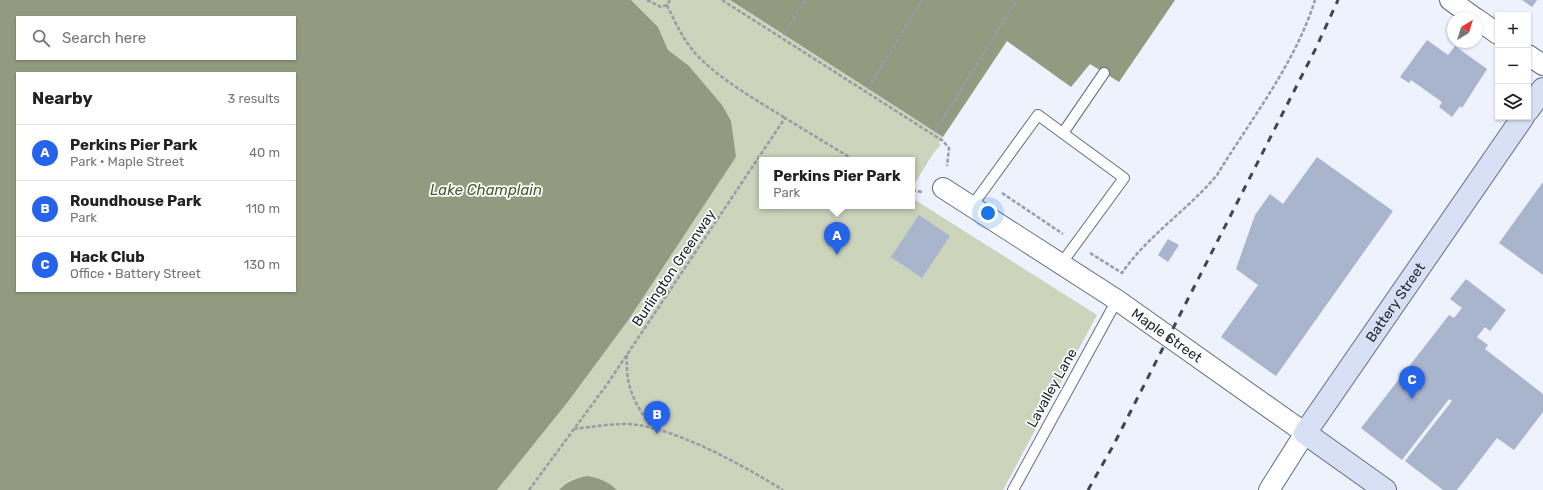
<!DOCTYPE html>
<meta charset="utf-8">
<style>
body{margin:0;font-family:Rubik,sans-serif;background:#f6f6f6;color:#222}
.controls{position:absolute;right:12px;top:12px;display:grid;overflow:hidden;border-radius:0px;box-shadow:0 1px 3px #0004}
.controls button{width:36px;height:36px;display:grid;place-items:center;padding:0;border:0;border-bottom:1px solid #e0e0e0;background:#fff;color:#222;font:20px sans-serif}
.compass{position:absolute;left:1447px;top:12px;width:36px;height:36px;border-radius:50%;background:#fff;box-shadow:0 1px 3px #0004;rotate:38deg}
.you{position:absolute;left:988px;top:213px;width:14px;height:14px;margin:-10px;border:3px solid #fff;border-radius:50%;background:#1a73e8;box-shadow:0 0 0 6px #1a73e833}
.badge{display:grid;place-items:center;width:26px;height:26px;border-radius:50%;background:#2563eb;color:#fff;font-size:13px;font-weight:700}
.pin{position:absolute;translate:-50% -33px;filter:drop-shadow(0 1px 2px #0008)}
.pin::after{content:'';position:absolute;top:21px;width:14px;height:12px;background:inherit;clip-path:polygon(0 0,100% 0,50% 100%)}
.popup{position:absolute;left:759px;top:157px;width:156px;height:52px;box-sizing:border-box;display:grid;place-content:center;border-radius:0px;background:#fff;filter:drop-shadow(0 1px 3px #0005);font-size:13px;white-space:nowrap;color:#767676}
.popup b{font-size:15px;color:#222}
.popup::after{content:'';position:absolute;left:50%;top:100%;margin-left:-8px;border:8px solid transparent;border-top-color:#fff}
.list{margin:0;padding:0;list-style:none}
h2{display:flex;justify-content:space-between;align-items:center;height:52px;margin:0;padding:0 16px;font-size:17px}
h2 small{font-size:13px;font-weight:400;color:#767676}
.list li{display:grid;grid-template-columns:26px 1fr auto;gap:12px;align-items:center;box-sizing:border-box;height:56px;padding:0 16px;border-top:1px solid #e0e0e0}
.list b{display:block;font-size:15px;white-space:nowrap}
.list p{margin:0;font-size:13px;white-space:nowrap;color:#767676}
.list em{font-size:13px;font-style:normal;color:#767676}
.icon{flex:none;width:22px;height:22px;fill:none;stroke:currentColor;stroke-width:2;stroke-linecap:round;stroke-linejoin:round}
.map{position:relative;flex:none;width:1543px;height:490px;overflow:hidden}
.search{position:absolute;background:#fff;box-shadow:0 1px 3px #0004;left:16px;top:16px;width:280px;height:44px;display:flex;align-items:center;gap:10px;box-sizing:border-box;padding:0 14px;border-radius:0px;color:#767676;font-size:15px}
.panel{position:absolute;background:#fff;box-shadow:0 1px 3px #0004;left:16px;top:72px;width:280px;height:220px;border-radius:0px}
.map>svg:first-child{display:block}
</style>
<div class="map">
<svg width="1543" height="490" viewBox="0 0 1543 490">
<rect width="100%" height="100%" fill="#edf2fc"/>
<path fill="#ccd4bc" d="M631 0H730L943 137 939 143 941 145 934 152 912 188V160H762V206H912V198L1097 315 1003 490H617C601 474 574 471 559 490H497L567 403 627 322 736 157 688 65 668 50 658 27Z"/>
<path fill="#929b80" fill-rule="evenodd" d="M0 0H631L658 27 668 50 688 65 722 105 731 121 736 157 627 322 567 403 497 490H0ZM17 17H295V59H17ZM17 73H295V291H17Z
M730 0H1175L1119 82 1090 64 1071 87 1007 41 943 137Z
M587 476C599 478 608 481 617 490H559C567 481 576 478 587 476Z"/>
<path fill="#a9b4cd" d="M1522 0H1537L1532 7Z
M1427 40 1448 55 1455 46 1487 69 1462 108 1460 106 1452 117 1439 107 1442 102 1411 80 1409 83 1400 77Z
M1317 157 1393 211 1276 376 1221 337 1258 285 1236 269 1255 215 1270 194 1283 204Z
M1543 182V275L1499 243Z
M919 215 950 236 922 278 891 257Z
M1168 239 1179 245 1168 262 1158 255Z
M1466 279 1506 310 1490 331 1485 327 1477 337 1488 345 1485 349 1543 394V412L1514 450 1497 438 1457 490H1443L1405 461 1452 401 1449 399 1402 460 1361 428 1449 315 1454 318 1462 308 1450 299Z"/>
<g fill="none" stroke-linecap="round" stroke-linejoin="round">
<defs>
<path id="lane" d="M1063 133 1104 73
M972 206 1038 115 1124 178 1061 264
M1013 490 1117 300"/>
<g id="street">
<path d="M1450 0 1475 18"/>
<path d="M1477 19 1498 34"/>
<path d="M1528 55 1543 65"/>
<path id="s1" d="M943 188 1117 300 1305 433 1269 490"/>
</g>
<g id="secondary">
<path d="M1528 110 1543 89"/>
<path id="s2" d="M1385 490 1305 433 1523 117"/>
</g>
</defs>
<use href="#lane" stroke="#636d84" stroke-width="12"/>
<use href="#street" stroke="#636d84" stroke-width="22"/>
<use href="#secondary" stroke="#636d84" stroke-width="24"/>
<path stroke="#979ca6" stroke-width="2.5" stroke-dasharray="4 2" stroke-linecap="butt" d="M647 0 661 7 667 5 670 0
M722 0 943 141 949 148 947 166
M667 5C675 22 683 39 695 53 720 80 755 99 785 118
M784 35 805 0
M868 89 922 0
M935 132 1017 0
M912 190 922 192
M1002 193 1063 234
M1090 253 1122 273C1148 235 1188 210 1217 175 1251 119 1295 64 1315 0
M627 355C625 388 635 404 653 429
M574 429C592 427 619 422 638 425 683 432 744 466 783 490
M529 490 608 383 785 118 854 160"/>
<use href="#lane" stroke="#fff" stroke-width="10"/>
<use href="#street" stroke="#fff" stroke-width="20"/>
<use href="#secondary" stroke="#d7e0f5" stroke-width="22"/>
<path stroke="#424650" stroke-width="3" stroke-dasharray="7 7" stroke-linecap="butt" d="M1088 490 1113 446 1316 48 1338 0"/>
</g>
<g text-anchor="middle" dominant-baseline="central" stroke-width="3.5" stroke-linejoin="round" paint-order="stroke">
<g font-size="14" fill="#252933" stroke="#fff">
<text transform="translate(674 268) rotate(-56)">Burlington Greenway</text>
<text stroke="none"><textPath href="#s2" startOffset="257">Battery Street</textPath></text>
<text stroke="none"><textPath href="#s1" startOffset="268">Maple Street</textPath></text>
<text transform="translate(1052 388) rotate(-61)">Lavalley Lane</text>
</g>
<g font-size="15" font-style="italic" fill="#4d5b2c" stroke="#fff">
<text x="486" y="190">Lake Champlain</text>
</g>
</g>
</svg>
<div class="controls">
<button>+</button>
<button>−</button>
<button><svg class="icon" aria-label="layers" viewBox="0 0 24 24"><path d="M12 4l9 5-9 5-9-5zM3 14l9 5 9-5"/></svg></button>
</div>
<svg class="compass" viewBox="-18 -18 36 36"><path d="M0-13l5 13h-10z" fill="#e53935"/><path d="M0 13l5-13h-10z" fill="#767676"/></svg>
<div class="you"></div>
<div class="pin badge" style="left:837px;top:255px">A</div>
<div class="popup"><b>Perkins Pier Park</b>Park</div>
<div class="pin badge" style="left:657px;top:434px">B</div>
<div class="pin badge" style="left:1412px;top:399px">C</div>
<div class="search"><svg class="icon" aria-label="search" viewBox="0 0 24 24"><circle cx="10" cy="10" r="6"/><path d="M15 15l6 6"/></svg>Search here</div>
<section class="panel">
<h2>Nearby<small>3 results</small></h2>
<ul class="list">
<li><span class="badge">A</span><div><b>Perkins Pier Park</b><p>Park · Maple Street</p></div><em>40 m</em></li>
<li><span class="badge">B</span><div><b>Roundhouse Park</b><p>Park</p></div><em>110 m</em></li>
<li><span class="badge">C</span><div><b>Hack Club</b><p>Office · Battery Street</p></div><em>130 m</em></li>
</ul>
</section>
</div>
